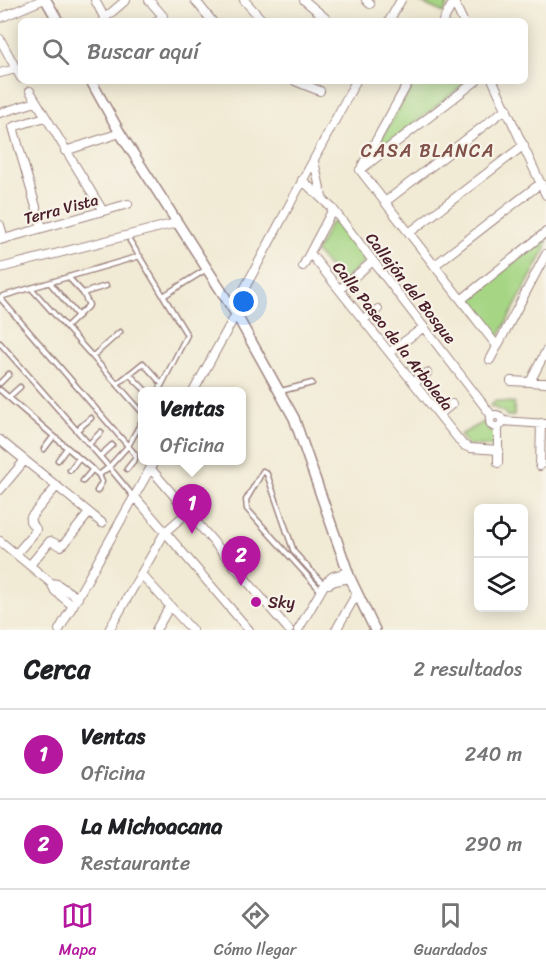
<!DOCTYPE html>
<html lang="es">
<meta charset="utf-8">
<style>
body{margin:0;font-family:Sriracha,sans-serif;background:#f6f6f6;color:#202124}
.controls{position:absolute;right:18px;bottom:18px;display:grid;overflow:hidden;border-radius:9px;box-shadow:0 3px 15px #0003}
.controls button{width:54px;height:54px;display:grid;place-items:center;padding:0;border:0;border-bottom:2px solid #e0e0e0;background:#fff;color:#202124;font:30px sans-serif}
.you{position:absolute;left:244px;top:302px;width:21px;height:21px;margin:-15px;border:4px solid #fff;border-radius:50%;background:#1a73e8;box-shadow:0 0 0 9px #1a73e833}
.badge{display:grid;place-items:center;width:39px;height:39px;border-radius:50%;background:#b5179e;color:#fff;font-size:20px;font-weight:700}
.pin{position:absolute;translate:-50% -50px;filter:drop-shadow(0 2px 3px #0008)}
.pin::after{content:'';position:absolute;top:32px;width:21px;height:18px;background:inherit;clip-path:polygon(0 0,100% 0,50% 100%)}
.popup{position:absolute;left:138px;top:387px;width:108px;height:78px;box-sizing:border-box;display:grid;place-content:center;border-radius:9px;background:#fff;filter:drop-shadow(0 2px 4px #0005);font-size:20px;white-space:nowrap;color:#757577}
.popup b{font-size:22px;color:#202124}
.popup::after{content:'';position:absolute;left:50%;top:100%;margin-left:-12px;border:12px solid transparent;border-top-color:#fff}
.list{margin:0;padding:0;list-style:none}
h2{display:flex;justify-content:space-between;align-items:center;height:78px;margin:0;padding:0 24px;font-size:26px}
h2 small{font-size:20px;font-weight:400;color:#757577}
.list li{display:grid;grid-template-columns:39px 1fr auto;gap:18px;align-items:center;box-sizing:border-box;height:90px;padding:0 24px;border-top:2px solid #e0e0e0}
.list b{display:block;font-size:22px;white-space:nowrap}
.list p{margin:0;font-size:20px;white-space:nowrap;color:#757577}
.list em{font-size:20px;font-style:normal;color:#757577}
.icon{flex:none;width:33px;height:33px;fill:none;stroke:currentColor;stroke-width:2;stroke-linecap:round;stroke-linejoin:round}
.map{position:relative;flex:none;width:546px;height:630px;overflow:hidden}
.search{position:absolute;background:#fff;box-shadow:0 3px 15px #0003;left:18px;right:18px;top:18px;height:66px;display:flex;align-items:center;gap:15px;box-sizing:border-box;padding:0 21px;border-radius:9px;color:#757577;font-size:22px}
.sheet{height:258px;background:#fff}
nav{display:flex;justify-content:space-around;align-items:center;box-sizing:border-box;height:84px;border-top:2px solid #e0e0e0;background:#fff;font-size:16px;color:#757577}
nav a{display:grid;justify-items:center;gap:3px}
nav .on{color:#b5179e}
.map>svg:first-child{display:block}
</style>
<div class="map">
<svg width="546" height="630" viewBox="0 0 546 630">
<rect width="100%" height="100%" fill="#f7f3e8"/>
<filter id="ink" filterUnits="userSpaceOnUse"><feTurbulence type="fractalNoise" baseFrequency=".0167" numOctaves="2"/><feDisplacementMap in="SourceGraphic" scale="12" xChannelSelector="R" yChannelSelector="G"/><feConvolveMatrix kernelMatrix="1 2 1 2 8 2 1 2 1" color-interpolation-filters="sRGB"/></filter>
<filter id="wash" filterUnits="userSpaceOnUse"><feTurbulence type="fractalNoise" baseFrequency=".008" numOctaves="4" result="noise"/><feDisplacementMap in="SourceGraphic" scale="24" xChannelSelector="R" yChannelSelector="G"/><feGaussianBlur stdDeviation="1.35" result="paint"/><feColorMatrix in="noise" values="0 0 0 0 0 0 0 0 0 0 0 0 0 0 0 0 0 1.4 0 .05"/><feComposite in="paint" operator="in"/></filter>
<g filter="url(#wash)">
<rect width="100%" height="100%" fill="#f1ead4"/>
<path fill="#a6d684" stroke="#787a58" stroke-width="1.5" d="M415 0H447L448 3 444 13Z
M416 81H468L384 148 381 144V138Z
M336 221 368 259 341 282 316 252 330 224Z
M546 236V248L497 340 467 300Z
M496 401 514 403V416H507L504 412 490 406Z
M486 421 488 429 496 434 497 446 468 445 460 435Z"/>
</g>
<g filter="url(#ink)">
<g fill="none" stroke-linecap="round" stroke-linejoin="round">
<defs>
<path id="service" d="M130 241 187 335 158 392
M50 283 78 316
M31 288 142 412
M83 293 106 286
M165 295 205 270
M0 297 140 256
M0 298 128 446 135 454V459L127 469
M66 327 89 305 83 293 68 277
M0 343 109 467 99 475 0 390
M93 356 120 332
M129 374 147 392
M0 383 9 374
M117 384 143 363 162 384
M281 391 312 383
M9 397 20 387
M77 430 91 418
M89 444 101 432
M44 449 54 436
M100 456 112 445
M58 460 67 448
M70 470 79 458
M83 481 93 469
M97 491 102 482 99 475
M133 496 109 467 128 446 142 421
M321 591 247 509 246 500 263 471 267 474 294 552 324 585"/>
<path id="minor" d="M95 0 106 21
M149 0 163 16 157 21
M195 0 212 21
M244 0 263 21
M304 0 329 21
M366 0 370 4
M453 0 463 21
M0 18 42 0
M105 18 126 0
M389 21 401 0
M443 21 454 1
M0 39 21 78
M0 73 16 69
M295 81 320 91
M493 81 546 195
M30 91 103 211
M0 113 36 102
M65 151 120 133
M314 161 322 197
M362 166 409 81
M360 170 497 346
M360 170 476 81
M302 180 333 209 492 416
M385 202 507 108
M0 225 4 239
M42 228 13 127 45 117
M409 233 524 145
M0 240 128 204
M310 253 463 445 470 448 499 450
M435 265 541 183
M303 266 333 209
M0 268 176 223
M340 289 373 261
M461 300 546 232
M233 310 356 81
M364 319 378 309
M390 352 424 327
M490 360 546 254
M511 381 546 383
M530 382 546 351
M414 383 427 373
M193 392 236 314
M490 421a6 6 0 1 1 12 0a6 6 0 1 1-12 0Z
M439 415 452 404
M502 421 546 424
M0 440 102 523
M498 463V427
M540 466 541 423
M151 469 289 630
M0 490 25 460
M135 497 249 630
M0 541 51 583 57 584 78 598
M16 554 35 532 36 529 30 521 31 517 57 486
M30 565 50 541 61 546 64 544 89 513
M141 574 192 630
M51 583 55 591 73 606
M329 584 335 581 350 578
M59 630 155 460
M109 630 165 532 188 512
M156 630 170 606
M298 630 326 582 333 576 348 572
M336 630 357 593"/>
<path id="tertiary" d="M46 0 58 21
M91 81 120 133 236 314 294 418 350 578 375 630"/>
</defs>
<use href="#service" stroke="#9e8480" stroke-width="7"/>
<use href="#minor" stroke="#9e8480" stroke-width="10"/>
<use href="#tertiary" stroke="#9e8480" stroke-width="12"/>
<use href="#service" stroke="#fff" stroke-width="4"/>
<use href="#minor" stroke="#fff" stroke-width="8"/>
<use href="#tertiary" stroke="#fff" stroke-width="9"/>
</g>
</g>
<circle fill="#b5179e" stroke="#f7f3e8" stroke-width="2" cx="256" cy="602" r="6"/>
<g text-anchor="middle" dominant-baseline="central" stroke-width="4.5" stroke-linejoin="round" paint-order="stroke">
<g font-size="16" fill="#4a1f2b" stroke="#f7f3e8">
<text transform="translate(61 209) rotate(-15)">Terra Vista</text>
<text transform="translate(411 288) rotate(52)">Callejón del Bosque</text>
<text transform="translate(393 336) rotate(52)">Calle Paseo de la Arboleda</text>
</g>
<g font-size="16" fill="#4a1f2b" stroke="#f7f3e8" text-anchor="start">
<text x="268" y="602">Sky</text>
</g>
<g font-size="18" letter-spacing="1.5" fill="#815049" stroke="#f7f3e8">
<text x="428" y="151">CASA BLANCA</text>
</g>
</g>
</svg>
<div class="controls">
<button><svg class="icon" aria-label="locate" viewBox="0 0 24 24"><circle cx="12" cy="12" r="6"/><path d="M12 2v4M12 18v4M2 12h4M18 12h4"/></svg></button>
<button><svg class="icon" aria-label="layers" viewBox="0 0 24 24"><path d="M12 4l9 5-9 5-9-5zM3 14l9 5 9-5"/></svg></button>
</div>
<div class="you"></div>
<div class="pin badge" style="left:192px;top:534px">1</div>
<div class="popup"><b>Ventas</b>Oficina</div>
<div class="pin badge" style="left:241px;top:586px">2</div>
<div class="search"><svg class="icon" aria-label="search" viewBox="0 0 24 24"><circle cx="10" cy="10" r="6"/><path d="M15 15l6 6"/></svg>Buscar aquí</div>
</div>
<section class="sheet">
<h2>Cerca<small>2 resultados</small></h2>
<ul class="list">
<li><span class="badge">1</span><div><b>Ventas</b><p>Oficina</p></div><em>240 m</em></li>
<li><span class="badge">2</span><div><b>La Michoacana</b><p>Restaurante</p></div><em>290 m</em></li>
</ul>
</section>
<nav>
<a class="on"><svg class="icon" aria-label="map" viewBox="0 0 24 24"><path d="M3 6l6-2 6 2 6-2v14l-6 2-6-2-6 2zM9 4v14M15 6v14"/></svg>Mapa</a>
<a><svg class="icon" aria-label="directions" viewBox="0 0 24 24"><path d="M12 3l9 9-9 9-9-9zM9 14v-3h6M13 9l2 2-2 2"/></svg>Cómo llegar</a>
<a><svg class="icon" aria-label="saved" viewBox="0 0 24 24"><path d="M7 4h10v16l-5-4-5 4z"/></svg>Guardados</a>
</nav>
